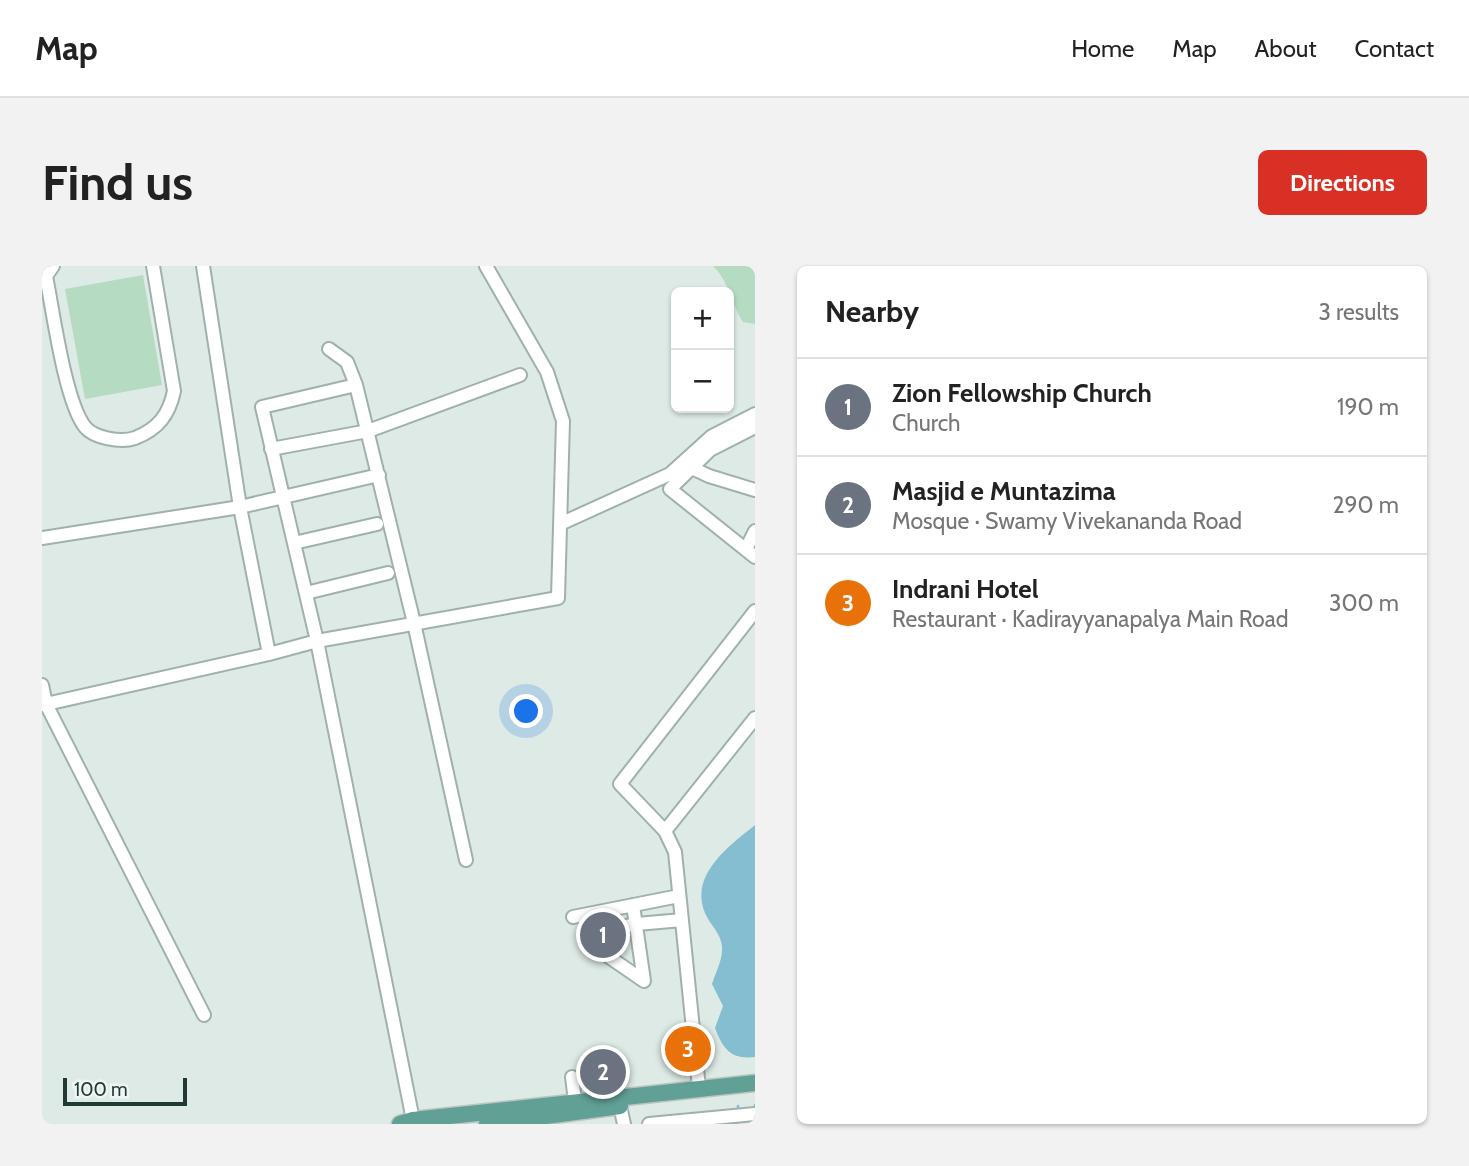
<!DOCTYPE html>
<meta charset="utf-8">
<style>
body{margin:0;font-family:Cabin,sans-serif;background:#f2f2f2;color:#222}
.controls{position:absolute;right:21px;top:21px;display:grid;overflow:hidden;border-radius:10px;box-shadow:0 2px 5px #0004}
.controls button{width:63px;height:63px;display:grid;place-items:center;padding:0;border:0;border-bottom:2px solid #e0e0e0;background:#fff;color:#222;font:35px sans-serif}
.scale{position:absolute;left:21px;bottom:18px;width:124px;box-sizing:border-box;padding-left:7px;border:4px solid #1f3934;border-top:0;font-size:19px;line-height:24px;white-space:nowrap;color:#1f3934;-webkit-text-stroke:5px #eef6f3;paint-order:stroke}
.you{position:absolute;left:485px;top:446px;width:24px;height:24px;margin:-18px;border:5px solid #fff;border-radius:50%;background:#1a73e8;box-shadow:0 0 0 10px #1a73e833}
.badge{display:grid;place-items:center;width:46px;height:46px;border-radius:50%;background:#d93025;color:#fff;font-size:23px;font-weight:700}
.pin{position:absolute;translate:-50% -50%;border:4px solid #fff;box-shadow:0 2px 7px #0006}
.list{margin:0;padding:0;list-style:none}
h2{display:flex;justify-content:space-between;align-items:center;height:91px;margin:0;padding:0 28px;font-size:30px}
h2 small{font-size:23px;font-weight:400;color:#767676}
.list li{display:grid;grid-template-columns:46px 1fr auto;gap:21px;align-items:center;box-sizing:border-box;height:98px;padding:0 28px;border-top:2px solid #e0e0e0}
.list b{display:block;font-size:26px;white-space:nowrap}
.list p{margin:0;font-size:23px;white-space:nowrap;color:#767676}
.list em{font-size:23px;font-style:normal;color:#767676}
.map{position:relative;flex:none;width:713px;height:858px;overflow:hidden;border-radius:10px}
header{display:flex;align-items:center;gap:42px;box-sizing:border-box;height:98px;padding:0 35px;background:#fff;border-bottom:2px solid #e0e0e0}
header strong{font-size:33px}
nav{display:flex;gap:38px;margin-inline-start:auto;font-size:24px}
.intro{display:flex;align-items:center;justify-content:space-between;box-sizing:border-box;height:168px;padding:0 42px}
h1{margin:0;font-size:49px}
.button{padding:18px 32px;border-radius:10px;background:#d93025;color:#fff;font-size:24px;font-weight:700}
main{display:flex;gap:42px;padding:0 42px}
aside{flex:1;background:#fff;border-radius:10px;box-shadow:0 2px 5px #0004}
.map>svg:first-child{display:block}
</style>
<header>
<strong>Map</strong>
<nav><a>Home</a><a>Map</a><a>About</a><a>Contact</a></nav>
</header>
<div class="intro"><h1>Find us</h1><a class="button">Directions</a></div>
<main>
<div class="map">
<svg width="713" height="858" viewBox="0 0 713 858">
<rect width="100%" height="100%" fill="#ddeae5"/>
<path fill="#b5dcc3" d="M671 0H713V58L701 56C689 38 687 15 671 0Z
M101 9 120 119 43 133 23 23Z"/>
<path fill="#84bed0" d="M713 559V791C689 794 681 783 673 762L681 740 670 718C674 706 681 693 680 681 679 667 668 659 663 647 647 609 687 580 713 559Z"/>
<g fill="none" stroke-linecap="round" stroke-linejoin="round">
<path stroke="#84bed0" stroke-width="2.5" d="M696 840V842
M713 840V839
M695 857V858"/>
<defs>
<path id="minor" d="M11 0 4 10C11 45 23 136 43 161 52 172 79 177 93 172 116 163 127 149 132 125L111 0
M161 0 198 241 227 388
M287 83 305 96 314 119 372 357 424 594
M314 119 220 141 275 375 371 854
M713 161 668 184 628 223 713 291
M229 183 326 165 478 109
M650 202 667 210 713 224
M518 258 628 208 670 170 713 148
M0 272 198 241 337 209
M252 277 335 258
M704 283 713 265
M264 327 346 307
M0 419 4 438 162 749
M0 439 227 388 275 375 516 332 521 155 505 106 444 0
M623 565 713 452
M591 639 602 715 557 684 549 667 595 658 640 654
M531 651 637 630
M568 788 572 831
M530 811 533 835
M657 822 633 586 623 565 578 518 713 345
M578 840 582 858
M607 858 713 848"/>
<path id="major" d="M358 858 371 854 713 817
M445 858 578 840"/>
</defs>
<use href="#minor" stroke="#a0b1ac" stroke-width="16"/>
<use href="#major" stroke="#bcc4c2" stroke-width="19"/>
<use href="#minor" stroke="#fff" stroke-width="12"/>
<use href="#major" stroke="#61a095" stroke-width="16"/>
</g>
</svg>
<div class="controls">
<button>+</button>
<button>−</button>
</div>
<div class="scale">100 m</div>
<div class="you"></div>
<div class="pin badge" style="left:561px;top:669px;background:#6b7280">1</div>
<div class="pin badge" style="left:561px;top:806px;background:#6b7280">2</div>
<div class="pin badge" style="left:646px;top:783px;background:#e8710a">3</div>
</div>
<aside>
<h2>Nearby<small>3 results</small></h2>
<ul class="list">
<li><span class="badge" style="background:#6b7280">1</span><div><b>Zion Fellowship Church</b><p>Church</p></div><em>190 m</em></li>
<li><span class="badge" style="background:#6b7280">2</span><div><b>Masjid e Muntazima</b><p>Mosque · Swamy Vivekananda Road</p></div><em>290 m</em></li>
<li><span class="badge" style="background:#e8710a">3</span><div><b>Indrani Hotel</b><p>Restaurant · Kadirayyanapalya Main Road</p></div><em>300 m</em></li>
</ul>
</aside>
</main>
